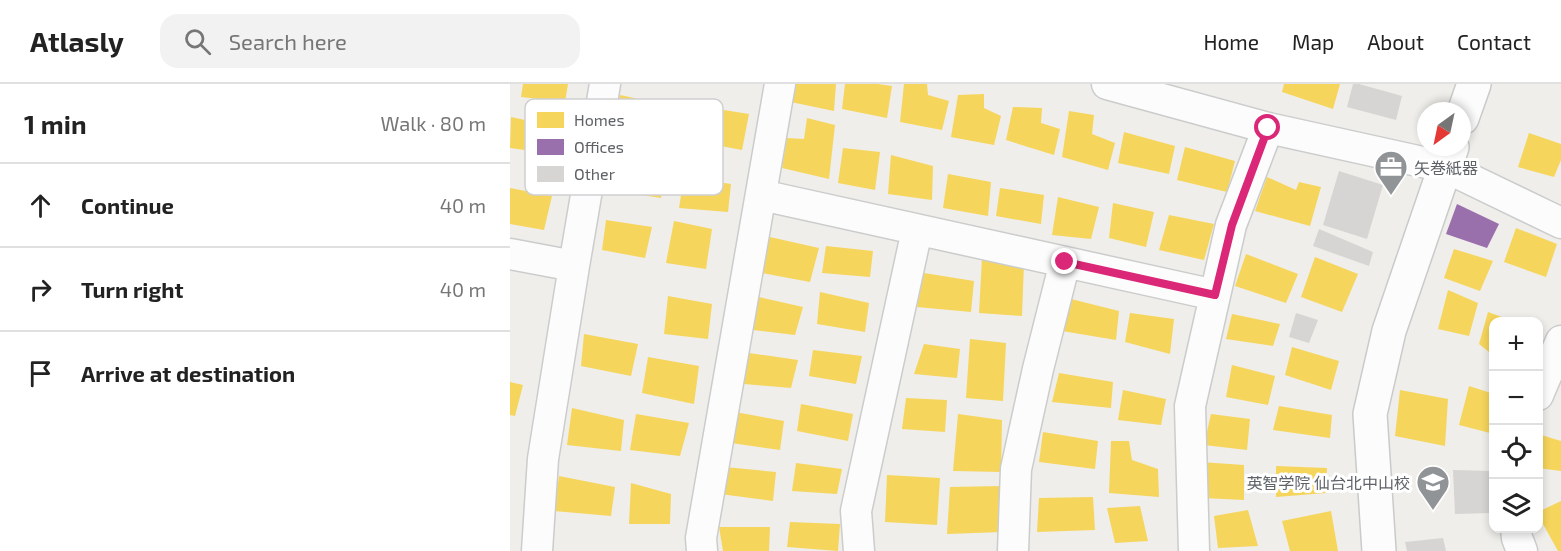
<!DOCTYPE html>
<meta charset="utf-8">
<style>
body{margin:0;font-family:"Exo 2","Noto Sans JP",sans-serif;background:#f2f2f2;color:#222}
.controls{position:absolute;right:18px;bottom:18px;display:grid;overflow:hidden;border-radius:12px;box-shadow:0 3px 9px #0003}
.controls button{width:54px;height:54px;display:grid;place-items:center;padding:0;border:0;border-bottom:2px solid #e0e0e0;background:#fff;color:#222;font:30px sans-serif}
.compass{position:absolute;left:907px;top:18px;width:54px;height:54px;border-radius:50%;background:#fff;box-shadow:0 3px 9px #0003;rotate:213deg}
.stop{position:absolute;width:18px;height:18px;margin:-14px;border:4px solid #db2777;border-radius:50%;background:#fff}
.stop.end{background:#db2777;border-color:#fff;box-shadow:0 2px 6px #0008}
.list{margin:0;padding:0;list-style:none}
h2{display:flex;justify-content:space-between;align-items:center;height:78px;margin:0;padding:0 24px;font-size:26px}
h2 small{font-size:20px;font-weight:400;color:#767676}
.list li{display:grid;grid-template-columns:39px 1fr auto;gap:18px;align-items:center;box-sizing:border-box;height:84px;padding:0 24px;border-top:2px solid #e0e0e0}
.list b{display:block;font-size:22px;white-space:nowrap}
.list em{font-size:20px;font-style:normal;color:#767676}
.icon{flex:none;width:33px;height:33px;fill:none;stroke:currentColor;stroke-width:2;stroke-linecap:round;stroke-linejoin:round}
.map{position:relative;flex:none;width:1051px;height:467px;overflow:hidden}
header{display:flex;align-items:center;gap:36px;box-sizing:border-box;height:84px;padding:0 30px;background:#fff;border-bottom:2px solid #e0e0e0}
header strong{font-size:28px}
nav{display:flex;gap:33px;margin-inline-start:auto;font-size:21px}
.search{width:420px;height:54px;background:#f2f2f2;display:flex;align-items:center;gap:15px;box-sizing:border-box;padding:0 21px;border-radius:18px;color:#767676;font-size:22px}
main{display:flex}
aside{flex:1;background:#fff}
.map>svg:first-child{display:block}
</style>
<header>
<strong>Atlasly</strong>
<div class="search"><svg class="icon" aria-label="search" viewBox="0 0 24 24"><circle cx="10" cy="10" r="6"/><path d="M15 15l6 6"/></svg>Search here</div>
<nav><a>Home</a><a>Map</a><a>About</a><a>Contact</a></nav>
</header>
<main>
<aside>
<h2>1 min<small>Walk · 80 m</small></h2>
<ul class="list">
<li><svg class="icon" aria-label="ahead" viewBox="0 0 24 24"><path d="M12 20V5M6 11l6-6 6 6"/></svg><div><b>Continue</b></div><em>40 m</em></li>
<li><svg class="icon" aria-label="right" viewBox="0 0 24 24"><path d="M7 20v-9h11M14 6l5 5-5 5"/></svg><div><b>Turn right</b></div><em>40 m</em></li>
<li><svg class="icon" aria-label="arrive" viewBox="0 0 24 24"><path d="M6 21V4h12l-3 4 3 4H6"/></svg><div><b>Arrive at destination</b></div></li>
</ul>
</aside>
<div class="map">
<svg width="1051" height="467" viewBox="0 0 1051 467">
<rect width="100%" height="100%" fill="#efeeea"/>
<path fill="#f6d55c" d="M13 0H58L55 18 11 13Z
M279 0H326L324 27 276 17Z
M335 0H368L382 2 377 34 332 25Z
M394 0H417L418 11 439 17 432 46 390 38Z
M774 0H830L823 25 772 8Z
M474 10V24L491 32 484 61 441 53 448 11Z
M110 11 162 22 158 50 102 42Z
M195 23 239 30 232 66 189 58Z
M503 23 532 24 531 39 550 45 544 71 496 56Z
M559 27 584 31 582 50 605 59 598 86 552 73Z
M1 33 48 43 44 70 0 64Z
M297 34 325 41 319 95 272 84 277 54 294 55Z
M614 48 665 62 659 90 608 79Z
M1019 49 1051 60V76L1044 93 1008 83Z
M675 63 725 77 717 108 667 96Z
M333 64 370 68 365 106 328 99Z
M381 71 423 82 422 116 378 110Z
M97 75 155 86 151 114 93 105Z
M438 90 481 98 478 132 433 124Z
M174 93 221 100 218 128 169 124Z
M757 93 786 106 789 98 811 103 800 142 745 127Z
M0 104 42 112 34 146 0 140Z
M490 104 534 111 531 140 486 132Z
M548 113 589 123 581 155 542 151Z
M603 119 644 128 636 163 599 154Z
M659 131 704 140 694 176 649 166Z
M96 136 142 143 135 174 92 166Z
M164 137 202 145 196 185 156 179Z
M1006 144 1047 160 1036 193 994 178Z
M251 151 309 164 300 198 247 188Z
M316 162 363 167 360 193 312 189Z
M944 165 983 177 970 207 934 194Z
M736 170 788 190 776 219 725 202Z
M805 173 848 190 832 228 791 213Z
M472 174 514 179 512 232 469 229Z
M414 189 464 197 461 228 407 223Z
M938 206 968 219 959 252 928 245Z
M310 208 359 219 355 248 307 240Z
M158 212 202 220 198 255 154 250Z
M249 213 293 223 285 251 243 246Z
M561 215 609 227 606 256 552 247Z
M978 228 1003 237H984V272L969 260Z
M620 229 664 235 660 270 615 258Z
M722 230 770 240 763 262 716 255Z
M74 250 128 260 121 292 71 282Z
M460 255 496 259 493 317 456 314Z
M414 260 450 265 447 294 404 290Z
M782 263 829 277 821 306 775 291Z
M303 266 352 272 346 300 299 292Z
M239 269 288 276 281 304 234 300Z
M138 273 189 282 184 320 132 309Z
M722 281 765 292 758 321 716 313Z
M549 289 603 298 601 324 542 318Z
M0 298 13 301 5 332 0 331Z
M959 302 984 310V350L949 341Z
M613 306 656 315 651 341 608 336Z
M890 306 938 315 935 362 885 352Z
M396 314 437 316 435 348 392 345Z
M291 320 343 330 338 357 287 347Z
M769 322 822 331 820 354 763 346Z
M62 324 114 336 111 367 57 361Z
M225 328 274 337 270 366 221 359Z
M126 330 179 339 170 372 120 366Z
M448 330 492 336 491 388 443 387Z
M701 330 740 335 737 366 694 361Z
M533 348 588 357 585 385 529 378Z
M1028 350 1051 357V387L1028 384Z
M601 357H619L622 376 648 385 649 413 599 409Z
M690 378 734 381V416L693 414Z
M286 379 332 385 327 410 282 407Z
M766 382 817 384 816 409 766 413Z
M215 383 266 388 263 417 210 410Z
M377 391 430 394 427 441 375 438Z
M49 392 105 403 101 432 44 427Z
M121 399 161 410 160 440H119Z
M492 402V448L437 450 440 403Z
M583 413 585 446 527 448 529 414Z
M1051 417V467H1048L1028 431V428Z
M630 422 638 457 605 459 597 424Z
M738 426 748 462 708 464 704 432Z
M821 427 828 467H780L772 437Z
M280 438 330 440 328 467 277 463Z
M209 443H260L259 467H213Z"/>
<path fill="#9970ab" d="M947 120 989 140 977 164 936 150Z"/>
<path fill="#d6d5d3" d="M843 0H849L892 12 886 36 837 23Z
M829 87 873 101 857 155 813 141Z
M809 145 863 168 859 182 803 162Z
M786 229 808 236 799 259 779 253Z
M943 386 981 387 982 429 945 430Z
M933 454 936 467H897L895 458Z"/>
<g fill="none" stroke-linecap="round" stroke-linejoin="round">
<defs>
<path id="street" d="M597 0 758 44 935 83 1051 139
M251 111 705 211
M0 170 64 182
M1028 311 1051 257
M1006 444 1007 454 1012 467
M27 467 33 375 64 182 95 0
M192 467 191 454 270 0
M349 467 346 427 407 146
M503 467 506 385 528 285 555 178
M684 467 680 322 721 141 758 44"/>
<path id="secondary" d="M952 34 964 0
M869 467 860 330 879 247 942 63"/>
</defs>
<use href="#street" stroke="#cbcccc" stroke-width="33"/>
<use href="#secondary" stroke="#cacacb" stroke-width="36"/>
<use href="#street" stroke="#fdfcfc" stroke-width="30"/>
<use href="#secondary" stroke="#fdfcfc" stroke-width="33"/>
</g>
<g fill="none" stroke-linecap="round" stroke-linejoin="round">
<path stroke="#db2777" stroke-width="8" d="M555 178 705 211 722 141 758 44"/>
</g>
<defs>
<symbol id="office-pin" viewBox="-11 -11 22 30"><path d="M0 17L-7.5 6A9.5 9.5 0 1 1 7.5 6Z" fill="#919496" stroke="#fff"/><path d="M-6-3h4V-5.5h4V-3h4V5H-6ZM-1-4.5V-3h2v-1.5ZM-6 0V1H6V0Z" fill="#fff"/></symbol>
<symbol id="school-pin" viewBox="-11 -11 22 30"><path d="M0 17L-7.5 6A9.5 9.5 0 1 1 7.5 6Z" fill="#919496" stroke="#fff"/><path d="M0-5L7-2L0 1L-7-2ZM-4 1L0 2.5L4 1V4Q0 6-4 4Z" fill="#fff"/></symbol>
</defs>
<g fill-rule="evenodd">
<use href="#office-pin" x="862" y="64" width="38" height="52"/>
<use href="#school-pin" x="904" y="379" width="38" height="52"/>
</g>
<g text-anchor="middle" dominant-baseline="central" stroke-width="6" stroke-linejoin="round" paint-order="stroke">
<g font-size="16" fill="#5f6368" stroke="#fff" text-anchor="start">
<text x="904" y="83">矢巻紙器</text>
<text x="900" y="398" text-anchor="end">英智学院 仙台北中山校</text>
</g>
</g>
<rect x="15" y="15" width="198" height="96" rx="9" fill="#fff" stroke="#cfd0d2" stroke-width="1.5"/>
<rect x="27" y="28" width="27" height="16" fill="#f6d55c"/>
<rect x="27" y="55" width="27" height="16" fill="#9970ab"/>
<rect x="27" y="82" width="27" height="16" fill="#d6d5d3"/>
<g font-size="16" fill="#5f6368">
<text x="64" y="42">Homes</text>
<text x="64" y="69">Offices</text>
<text x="64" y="96">Other</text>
</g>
</svg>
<div class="controls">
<button>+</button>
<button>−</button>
<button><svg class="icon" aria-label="locate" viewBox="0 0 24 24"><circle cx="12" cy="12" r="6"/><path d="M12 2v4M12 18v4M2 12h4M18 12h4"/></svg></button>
<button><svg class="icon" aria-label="layers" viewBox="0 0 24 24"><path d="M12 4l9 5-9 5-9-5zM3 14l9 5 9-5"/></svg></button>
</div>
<svg class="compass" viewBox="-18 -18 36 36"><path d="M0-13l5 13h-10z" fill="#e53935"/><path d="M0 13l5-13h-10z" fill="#767676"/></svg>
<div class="stop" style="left:758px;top:44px"></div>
<div class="stop end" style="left:555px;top:178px"></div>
</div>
</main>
